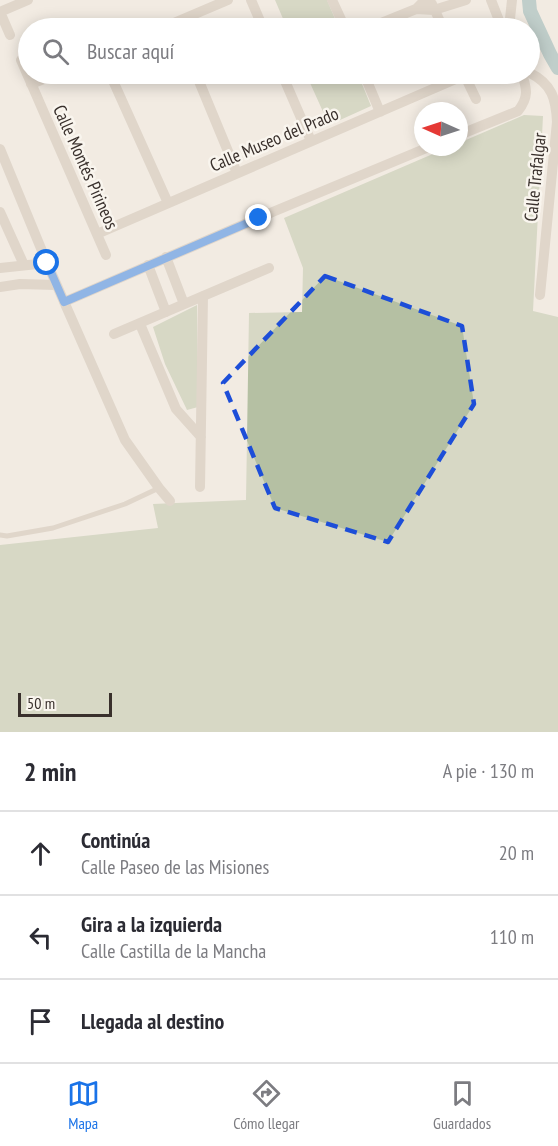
<!DOCTYPE html>
<html lang="es">
<meta charset="utf-8">
<style>
body{margin:0;font-family:"PT Sans Narrow",sans-serif;background:#f7f7f7;color:#2b2b33}
.compass{position:absolute;left:414px;top:102px;width:54px;height:54px;border-radius:50%;background:#fff;box-shadow:0 3px 15px #0003;rotate:273deg}
.scale{position:absolute;left:18px;bottom:15px;width:94px;box-sizing:border-box;padding-left:6px;border:3px solid #39302c;border-top:0;font-size:16px;line-height:21px;white-space:nowrap;color:#39302c;-webkit-text-stroke:4px #f9f5ee;paint-order:stroke}
.stop{position:absolute;width:18px;height:18px;margin:-14px;border:4px solid #1a73e8;border-radius:50%;background:#fff}
.stop.end{background:#1a73e8;border-color:#fff;box-shadow:0 2px 6px #0008}
.list{margin:0;padding:0;list-style:none}
h2{display:flex;justify-content:space-between;align-items:center;height:78px;margin:0;padding:0 24px;font-size:26px}
h2 small{font-size:20px;font-weight:400;color:#7c7c81}
.list li{display:grid;grid-template-columns:39px 1fr auto;gap:18px;align-items:center;box-sizing:border-box;height:84px;padding:0 24px;border-top:2px solid #e1e1e2}
.list b{display:block;font-size:22px;white-space:nowrap}
.list p{margin:0;font-size:20px;white-space:nowrap;color:#7c7c81}
.list em{font-size:20px;font-style:normal;color:#7c7c81}
.icon{flex:none;width:33px;height:33px;fill:none;stroke:currentColor;stroke-width:2;stroke-linecap:round;stroke-linejoin:round}
.map{position:relative;flex:none;width:558px;height:732px;overflow:hidden}
.search{position:absolute;background:#fff;box-shadow:0 3px 15px #0003;left:18px;right:18px;top:18px;height:66px;display:flex;align-items:center;gap:15px;box-sizing:border-box;padding:0 21px;border-radius:33px;color:#7c7c81;font-size:22px}
.sheet{height:330px;background:#fff}
nav{display:flex;justify-content:space-around;align-items:center;box-sizing:border-box;height:84px;border-top:2px solid #e1e1e2;background:#fff;font-size:16px;color:#7c7c81}
nav a{display:grid;justify-items:center;gap:3px}
nav .on{color:#1a73e8}
.map>svg:first-child{display:block}
</style>
<div class="map">
<svg width="558" height="732" viewBox="0 0 558 732">
<rect width="100%" height="100%" fill="#f2ebe2"/>
<path fill="#b5c0a3" d="M275 0H327L339 28H287Z
M306 74H358L371 106 329 125Z
M524 115 543 116 533 311 558 317V732H0V545L158 528 153 504 246 500 249 313 302 312 303 268 284 218 449 147H459V143Z
M197 305 198 407 187 410 165 364 153 327Z"/>
<g fill="none" stroke-linecap="round" stroke-linejoin="round">
<path stroke="#83aaad" stroke-width="14" d="M529 0 530 11 550 54 558 68"/>
<path stroke="#c9bcae" stroke-width="5" d="M0 535 7 536 53 528 125 504 159 488"/>
<path stroke="#c9bcae" stroke-width="10" d="M251 0 263 28
M332 0 345 28
M491 0 502 28
M432 4 443 28
M416 9 434 10 466 0
M0 12 28 0
M0 12 10 35
M162 28 228 0
M369 28 416 9 425 0
M509 28 512 0
M21 60 106 255
M530 73C552 84 556 99 557 122L540 295
M110 74 168 203
M196 74 237 173
M282 74 311 141
M364 74 380 112
M464 74 476 99
M31 84 56 74
M459 135 518 111C529 97 527 89 522 74
M0 149 47 263 125 440 159 488 170 501
M0 212 24 265
M97 234 465 75
M166 257 184 304
M148 265 166 312
M0 268 47 263
M0 287 20 284 56 285
M64 302 275 211 429 147
M140 324 176 409 201 437
M114 334 269 268
M200 487 203 296"/>
</g>
<g fill="none" stroke-linecap="round" stroke-linejoin="round">
<path stroke="#1a73e8" stroke-width="8" d="M47 263 64 302 259 218"/>
</g>
<path d="M0 0H558V732H0ZM325 276 462 326 474 404 388 542 275 508 223 383Z" fill="#f2ebe2" fill-opacity=".55" fill-rule="evenodd"/>
<path fill="none" stroke="#1d4ed8" stroke-width="4.5" stroke-dasharray="12 8" stroke-linejoin="round" d="M325 276 462 326 474 404 388 542 275 508 223 383Z"/>
<g text-anchor="middle" dominant-baseline="central" stroke-width="5" stroke-linejoin="round" paint-order="stroke">
<g font-size="18" fill="#39302c" stroke="#f9f5ee">
<text transform="translate(274 139) rotate(-23)">Calle Museo del Prado</text>
<text transform="translate(86 167) rotate(66)">Calle Montés Pirineos</text>
<text transform="translate(535 177) rotate(-84)">Calle Trafalgar</text>
</g>
</g>
</svg>
<svg class="compass" viewBox="-18 -18 36 36"><path d="M0-13l5 13h-10z" fill="#e53935"/><path d="M0 13l5-13h-10z" fill="#7c7c81"/></svg>
<div class="scale">50 m</div>
<div class="stop" style="left:47px;top:263px"></div>
<div class="stop end" style="left:259px;top:218px"></div>
<div class="search"><svg class="icon" aria-label="search" viewBox="0 0 24 24"><circle cx="10" cy="10" r="6"/><path d="M15 15l6 6"/></svg>Buscar aquí</div>
</div>
<section class="sheet">
<h2>2 min<small>A pie · 130 m</small></h2>
<ul class="list">
<li><svg class="icon" aria-label="ahead" viewBox="0 0 24 24"><path d="M12 20V5M6 11l6-6 6 6"/></svg><div><b>Continúa</b><p>Calle Paseo de las Misiones</p></div><em>20 m</em></li>
<li><svg class="icon" aria-label="left" viewBox="0 0 24 24"><path d="M17 20v-9H6M10 6l-5 5 5 5"/></svg><div><b>Gira a la izquierda</b><p>Calle Castilla de la Mancha</p></div><em>110 m</em></li>
<li><svg class="icon" aria-label="arrive" viewBox="0 0 24 24"><path d="M6 21V4h12l-3 4 3 4H6"/></svg><div><b>Llegada al destino</b></div></li>
</ul>
</section>
<nav>
<a class="on"><svg class="icon" aria-label="map" viewBox="0 0 24 24"><path d="M3 6l6-2 6 2 6-2v14l-6 2-6-2-6 2zM9 4v14M15 6v14"/></svg>Mapa</a>
<a><svg class="icon" aria-label="directions" viewBox="0 0 24 24"><path d="M12 3l9 9-9 9-9-9zM9 14v-3h6M13 9l2 2-2 2"/></svg>Cómo llegar</a>
<a><svg class="icon" aria-label="saved" viewBox="0 0 24 24"><path d="M7 4h10v16l-5-4-5 4z"/></svg>Guardados</a>
</nav>
